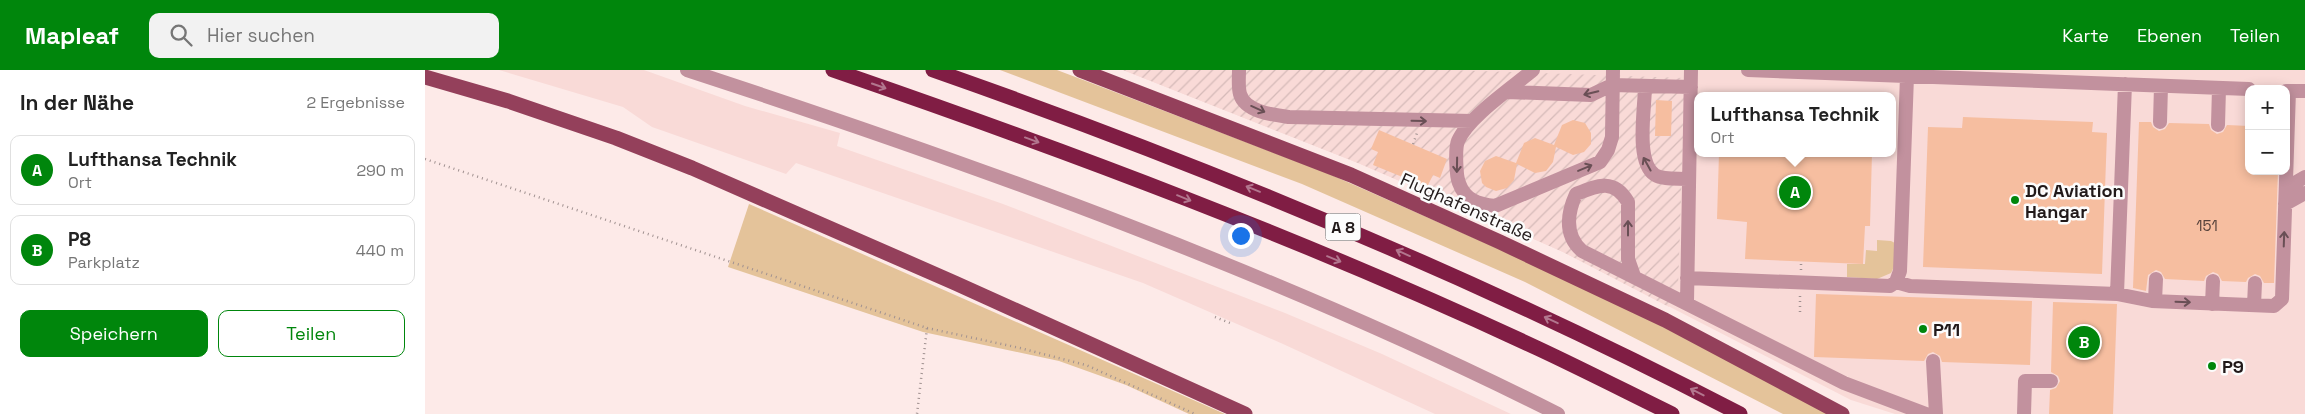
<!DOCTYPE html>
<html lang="de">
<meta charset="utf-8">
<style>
body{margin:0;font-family:"Space Grotesk",sans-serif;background:#f2f2f2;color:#222}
.controls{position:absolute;right:15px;top:15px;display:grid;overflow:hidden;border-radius:10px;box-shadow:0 2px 12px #0003}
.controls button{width:45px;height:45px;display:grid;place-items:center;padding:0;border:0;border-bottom:1px solid #e0e0e0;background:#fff;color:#222;font:25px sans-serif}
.you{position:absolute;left:815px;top:165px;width:18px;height:18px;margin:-12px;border:4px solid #fff;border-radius:50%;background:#1a73e8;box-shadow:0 0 0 8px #1a73e833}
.badge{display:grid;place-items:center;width:32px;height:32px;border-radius:50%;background:#00860c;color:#fff;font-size:16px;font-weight:700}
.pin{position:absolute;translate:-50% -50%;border:2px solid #fff;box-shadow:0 1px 5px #0006}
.popup{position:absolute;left:1269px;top:22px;width:202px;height:65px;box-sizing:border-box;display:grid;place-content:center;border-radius:10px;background:#fff;filter:drop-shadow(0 1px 4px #0005);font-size:16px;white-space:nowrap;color:#767676}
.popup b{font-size:19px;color:#222}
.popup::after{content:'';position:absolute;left:50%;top:100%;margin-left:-10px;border:10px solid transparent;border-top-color:#fff}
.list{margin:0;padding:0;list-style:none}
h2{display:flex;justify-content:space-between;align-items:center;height:65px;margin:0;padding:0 20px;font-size:21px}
h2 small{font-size:16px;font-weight:400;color:#767676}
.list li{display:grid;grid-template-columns:32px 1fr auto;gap:15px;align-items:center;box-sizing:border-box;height:70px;margin:0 10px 10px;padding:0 10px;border:1px solid #e0e0e0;border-radius:10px}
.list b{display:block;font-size:19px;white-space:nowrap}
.list p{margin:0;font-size:16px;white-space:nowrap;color:#767676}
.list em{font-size:16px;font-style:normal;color:#767676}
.actions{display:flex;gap:10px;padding:15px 20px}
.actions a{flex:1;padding:11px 0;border:1px solid #00860c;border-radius:10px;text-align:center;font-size:18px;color:#00860c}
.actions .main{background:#00860c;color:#fff}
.icon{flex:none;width:28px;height:28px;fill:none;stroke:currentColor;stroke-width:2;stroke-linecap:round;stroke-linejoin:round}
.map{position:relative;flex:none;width:1880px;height:344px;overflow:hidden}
header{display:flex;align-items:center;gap:30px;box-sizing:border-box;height:70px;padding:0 25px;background:#00860c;color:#fff}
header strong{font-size:24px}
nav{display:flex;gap:28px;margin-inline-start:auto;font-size:18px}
.search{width:350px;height:45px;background:#f2f2f2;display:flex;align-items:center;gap:12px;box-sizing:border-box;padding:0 18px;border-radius:10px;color:#767676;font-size:19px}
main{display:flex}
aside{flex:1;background:#fff}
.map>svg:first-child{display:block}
</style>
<header>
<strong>Mapleaf</strong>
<div class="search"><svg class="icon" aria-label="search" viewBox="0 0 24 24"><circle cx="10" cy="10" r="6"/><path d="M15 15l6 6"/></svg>Hier suchen</div>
<nav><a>Karte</a><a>Ebenen</a><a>Teilen</a></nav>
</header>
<main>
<aside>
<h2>In der Nähe<small>2 Ergebnisse</small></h2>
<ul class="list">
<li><span class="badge">A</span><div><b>Lufthansa Technik</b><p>Ort</p></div><em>290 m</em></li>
<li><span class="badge">B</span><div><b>P8</b><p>Parkplatz</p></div><em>440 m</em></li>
</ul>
<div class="actions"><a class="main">Speichern</a><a>Teilen</a></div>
</aside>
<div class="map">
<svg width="1880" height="344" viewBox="0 0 1880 344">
<defs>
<pattern id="industrial-furrows" width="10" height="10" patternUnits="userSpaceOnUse" patternTransform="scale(1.25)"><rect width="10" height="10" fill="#f9dad7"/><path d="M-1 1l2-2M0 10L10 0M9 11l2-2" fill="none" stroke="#d5bab8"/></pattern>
</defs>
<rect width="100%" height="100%" fill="#fdeae8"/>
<path fill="#f9dad7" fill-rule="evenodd" d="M74 0H219L320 36 415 63 412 76 578 134 860 243 957 284 1086 344H1010L858 274 718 213 371 93 361 104 227 57 198 37Z
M698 0H1880V344H1470L1426 330 1138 182 1072 153 933 93ZM1824 19H1861V101H1824ZM1272 26H1468V83H1272Z"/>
<path fill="url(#industrial-furrows)" d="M698 0H1024L1260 8 1253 219 1244 237 1138 182 1072 153 933 93Z"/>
<path fill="#e4c39a" d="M575 0H632L902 103 1151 213 1324 300 1403 344H1358L1100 212 877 114Z
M324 134 800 344H764L701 315 634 291 498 262 303 197Z
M1452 170 1466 171 1470 173 1469 197 1466 203 1452 209 1422 207V194H1440L1441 180 1452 181Z"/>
<path fill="#f6bea0" d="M1231 30 1247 31 1246 66H1230Z
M1538 47 1668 52 1667 62 1682 63 1677 204 1498 197 1503 57 1537 58Z
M1148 50 1160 53 1166 63V74L1159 82 1148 85 1131 77 1128 92 1121 101 1110 103 1092 94 1089 110 1082 118 1071 121 1061 117 1057 113 1055 101 1060 91 1071 86 1091 93 1099 73 1110 68 1129 75 1137 55Z
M1714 52H1726L1728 57 1734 61 1740 59 1744 53 1784 54 1786 60 1792 64 1798 62 1802 55 1824 56V101H1853L1849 213H1839L1835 206 1830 204 1823 208 1821 212 1797 211 1793 204 1788 202 1781 206 1779 211 1740 209 1736 202 1731 200 1723 205 1721 221 1708 218Z
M954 60 1022 89 1015 108 1008 105 1002 117 948 95 953 82 946 79Z
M1294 83H1447L1445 156H1440L1438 194 1320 189 1322 152 1292 149Z
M1391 224 1607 231 1605 295 1517 292 1515 286 1508 282 1503 284 1499 291 1389 287Z
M1628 232 1692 234 1688 344H1624L1625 320 1631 318 1635 311 1633 306 1626 302Z"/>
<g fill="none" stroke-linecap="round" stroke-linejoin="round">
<path stroke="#a09190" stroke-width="2.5" stroke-dasharray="1 4" stroke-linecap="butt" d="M988 74 992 63
M0 89 502 258 492 344
M1376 200V191
M1375 242V225
M790 247 805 253
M502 258 595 278 661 295 770 344"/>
<path stroke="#c2919e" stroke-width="14" d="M262 0C559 97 854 204 1133 344
M814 0C814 8 813 17 815 24 820 42 849 45 864 47L1047 51
M1108 0C1088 17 1043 47 1033 71 1030 78 1031 106 1034 113 1040 130 1053 134 1070 136L1175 92 1183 80 1187 67 1188 0
M1323 0 1824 19
M1220 16C1220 38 1210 92 1230 105 1238 110 1254 108 1264 109
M1861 21H1880
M1082 22 1166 25 1187 15 1266 17
M1735 52 1736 16
M1793 55 1794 18
M1861 118 1880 107
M1860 134 1880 123
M1209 206 1203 189V132C1189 108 1173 115 1151 124 1142 144 1139 165 1157 181L1419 313 1501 344
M1262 208 1465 216 1471 212 1485 216 1692 224 1727 231 1849 236 1857 229 1864 21
M1471 212 1475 201 1482 6
M1692 224 1700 14
M1730 231 1731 209
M1262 232 1266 0
M1787 234 1788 211
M1829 235 1830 213
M1508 291 1511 344
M1599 344 1600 311H1626"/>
<path stroke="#94405b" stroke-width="15" d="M655 0 926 105 1075 172 1240 250 1417 344
M0 7 83 31 191 68 267 98 530 213 820 344"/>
<path stroke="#801d44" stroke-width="15" d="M408 0C646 82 883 171 1112 278 1157 299 1202 322 1247 344
M508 0C785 97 1055 209 1315 344"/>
</g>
<defs><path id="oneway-shaft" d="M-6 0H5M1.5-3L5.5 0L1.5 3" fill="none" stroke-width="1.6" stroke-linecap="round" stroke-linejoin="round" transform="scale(1.25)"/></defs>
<g stroke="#b2768e">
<use href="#oneway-shaft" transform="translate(454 16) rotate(19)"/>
<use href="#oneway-shaft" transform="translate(607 70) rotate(20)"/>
<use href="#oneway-shaft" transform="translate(828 119) rotate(-158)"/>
<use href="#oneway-shaft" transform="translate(759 128) rotate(22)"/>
<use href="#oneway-shaft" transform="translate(978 183) rotate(-156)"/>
<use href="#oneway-shaft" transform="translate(909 189) rotate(22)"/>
<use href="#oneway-shaft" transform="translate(1126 250) rotate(-155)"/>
<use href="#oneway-shaft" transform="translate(1272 322) rotate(-153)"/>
</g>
<g stroke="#694f55">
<use href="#oneway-shaft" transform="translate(1166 23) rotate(167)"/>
<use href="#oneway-shaft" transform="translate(833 39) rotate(24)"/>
<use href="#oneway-shaft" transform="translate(994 51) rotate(1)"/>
<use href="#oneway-shaft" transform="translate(1222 94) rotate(-119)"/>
<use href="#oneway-shaft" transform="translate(1032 95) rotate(91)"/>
<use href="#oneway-shaft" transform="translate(1160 98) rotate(-23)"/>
<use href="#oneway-shaft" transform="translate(1203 158) rotate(-90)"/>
<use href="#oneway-shaft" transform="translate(1859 169) rotate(-88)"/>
<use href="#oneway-shaft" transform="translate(1758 232) rotate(2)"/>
</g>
<g fill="#00860c" stroke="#fcfcfc" stroke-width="2">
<circle cx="1590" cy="130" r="5"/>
<circle cx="1498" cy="259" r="5"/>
<circle cx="1787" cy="296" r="5"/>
</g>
<g text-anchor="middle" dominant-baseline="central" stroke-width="5" stroke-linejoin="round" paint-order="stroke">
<g font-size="15" fill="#56423b">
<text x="1782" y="155">151</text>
</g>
<rect fill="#fcfcfc" stroke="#635d5d" stroke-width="1" x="900.5" y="143.5" width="35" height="27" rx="4"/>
<g font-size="16" font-weight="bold" fill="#211919">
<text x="918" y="157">A 8</text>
</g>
<g font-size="18" font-weight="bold" fill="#211919" stroke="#fcfcfc" text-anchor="start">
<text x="1600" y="120">DC Aviation<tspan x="1600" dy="21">Hangar</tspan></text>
<text x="1508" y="259">P11</text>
<text x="1797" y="296">P9</text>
</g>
<g font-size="18" fill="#211919" stroke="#fcfcfc">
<text transform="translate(1042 137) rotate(24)">Flughafenstraße</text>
</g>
</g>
</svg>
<div class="controls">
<button>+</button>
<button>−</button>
</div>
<div class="you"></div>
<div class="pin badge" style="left:1370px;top:122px">A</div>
<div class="popup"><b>Lufthansa Technik</b>Ort</div>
<div class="pin badge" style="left:1659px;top:272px">B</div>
</div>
</main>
